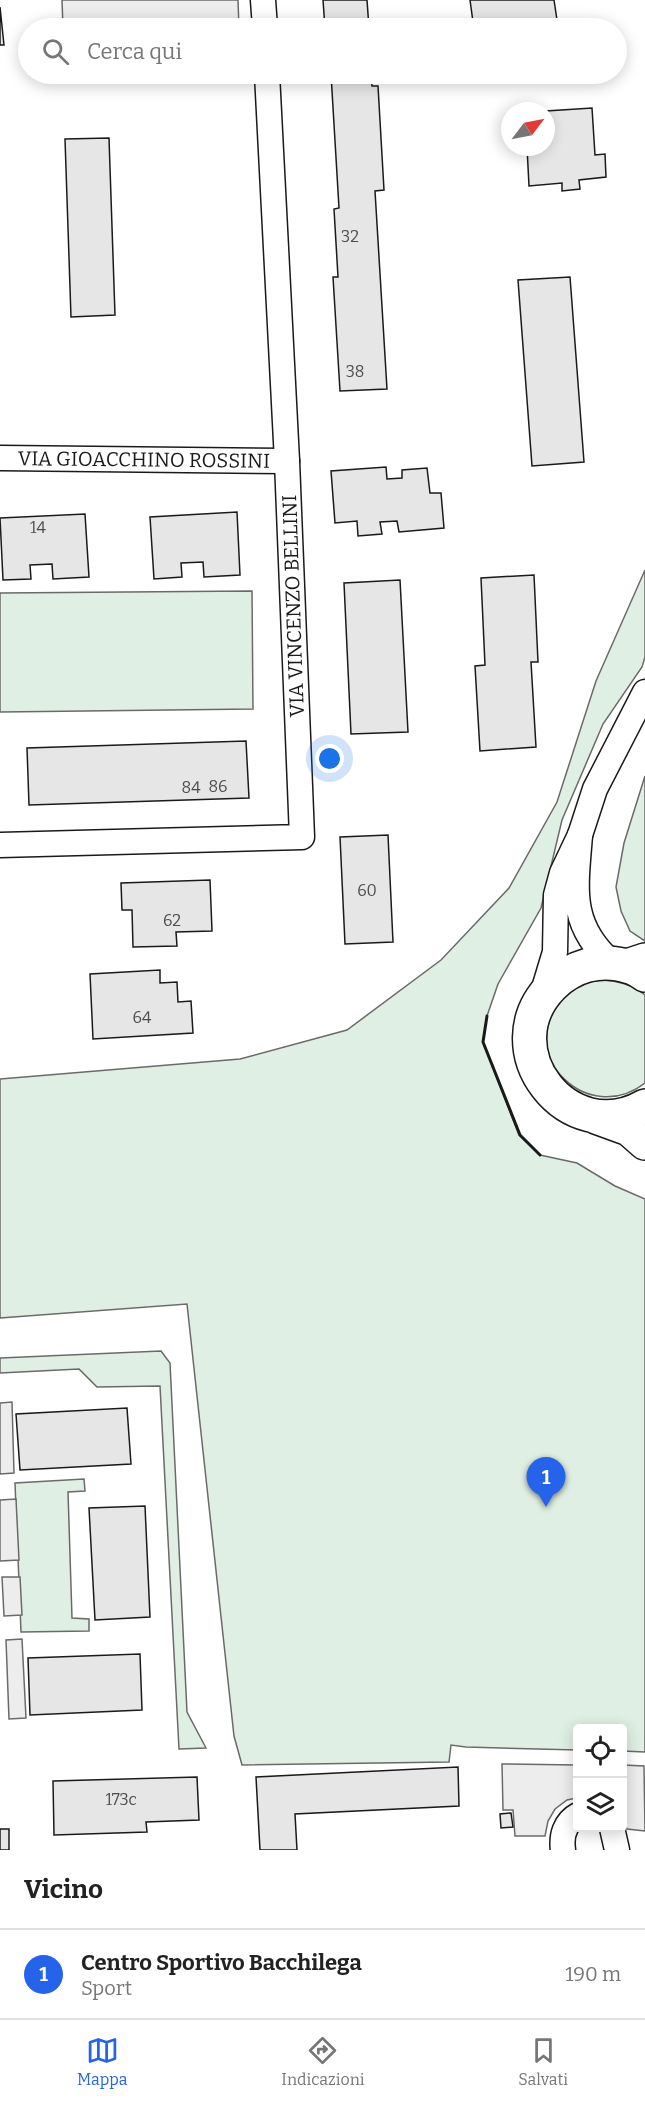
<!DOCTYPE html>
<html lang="it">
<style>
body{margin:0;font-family:Bitter,serif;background:#f2f2f2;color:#222}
.controls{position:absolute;right:18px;bottom:18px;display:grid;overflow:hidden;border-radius:6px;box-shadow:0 3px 15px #0003}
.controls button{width:54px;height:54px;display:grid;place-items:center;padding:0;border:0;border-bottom:2px solid #e0e0e0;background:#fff;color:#222;font:30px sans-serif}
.compass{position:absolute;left:501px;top:102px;width:54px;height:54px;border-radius:50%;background:#fff;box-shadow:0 3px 15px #0003;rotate:58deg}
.you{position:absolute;left:330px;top:759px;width:21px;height:21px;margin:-15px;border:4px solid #fff;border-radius:50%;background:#1a73e8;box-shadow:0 0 0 9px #1a73e833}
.badge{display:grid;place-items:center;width:39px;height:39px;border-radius:50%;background:#2563eb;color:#fff;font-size:20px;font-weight:700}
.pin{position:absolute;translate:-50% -50px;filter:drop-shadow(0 2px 3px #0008)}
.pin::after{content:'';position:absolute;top:32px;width:21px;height:18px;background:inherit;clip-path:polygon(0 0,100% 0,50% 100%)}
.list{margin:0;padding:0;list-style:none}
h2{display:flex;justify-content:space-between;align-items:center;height:78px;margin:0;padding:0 24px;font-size:26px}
h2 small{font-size:20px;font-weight:400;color:#767676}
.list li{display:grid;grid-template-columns:39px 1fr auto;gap:18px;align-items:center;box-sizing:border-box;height:90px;padding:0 24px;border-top:2px solid #e0e0e0}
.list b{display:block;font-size:22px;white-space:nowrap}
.list p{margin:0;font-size:20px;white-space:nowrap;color:#767676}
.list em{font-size:20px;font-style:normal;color:#767676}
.icon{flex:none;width:33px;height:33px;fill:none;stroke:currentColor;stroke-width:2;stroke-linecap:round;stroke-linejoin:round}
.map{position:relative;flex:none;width:645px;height:1850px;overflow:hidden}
.search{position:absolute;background:#fff;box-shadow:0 3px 15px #0003;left:18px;right:18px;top:18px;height:66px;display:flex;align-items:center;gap:15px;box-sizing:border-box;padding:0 21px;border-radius:33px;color:#767676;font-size:22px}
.sheet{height:168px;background:#fff}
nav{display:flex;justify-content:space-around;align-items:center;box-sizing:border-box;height:84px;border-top:2px solid #e0e0e0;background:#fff;font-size:16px;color:#767676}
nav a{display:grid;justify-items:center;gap:3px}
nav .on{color:#2563eb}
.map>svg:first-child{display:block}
</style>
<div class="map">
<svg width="645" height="1850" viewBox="0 0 645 1850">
<rect width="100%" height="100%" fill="#fff"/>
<path fill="#e0efe3" stroke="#6a6a6a" stroke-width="1.5" d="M645 570V657L642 667 603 724 562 820 541 908 498 984 487 1016 483 1042 519 1135 540 1155 577 1163 615 1186 645 1199V1752L623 1751 622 1728H578L577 1750 466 1747 451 1745 449 1762 242 1765 234 1736 187 1304 0 1318V1079L240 1059 347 1030 441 960 509 888 557 802 596 681Z
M252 591 253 709 0 712V593Z
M645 776V941L630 931 621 911 616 887 624 843Z
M601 980C618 981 631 984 645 995V1083C588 1127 515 1056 561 1001 567 994 575 987 583 984 589 982 595 981 601 980Z
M161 1351 170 1363 187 1712 206 1748 179 1749 160 1386 97 1387 79 1369 0 1373V1358Z
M84 1479 85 1491 68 1492 72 1618 89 1619V1631L21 1632 15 1483Z"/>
<path fill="#ededed" stroke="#6a6a6a" stroke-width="1.5" d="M62 0H238L239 28H63Z
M12 1402 14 1473 0 1474V1403Z
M16 1499 19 1560 0 1561V1500Z
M2 1577H20L22 1615 4 1616Z
M22 1639 26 1718 9 1719 6 1640Z
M502 1764 577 1765V1798L567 1800 555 1809 548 1821 545 1836H515L513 1810H503Z
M623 1765 644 1766 645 1831 627 1829 623 1818Z"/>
<path fill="#e6e6e6" stroke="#1a1a1a" stroke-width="1.5" d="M323 0H367L369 28H325Z
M470 0H554L557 20 489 28 488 20 473 22Z
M0 7 4 45H0Z
M331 74H371L372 86H378L384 190 375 191 387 389 340 391 333 277H338L334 209 339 208Z
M592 108 595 155 605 154 606 177 579 180 580 189 562 191V183L529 186 527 147H546V111Z
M109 138 115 315 71 317 65 139Z
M570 277 584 462 532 466 518 280Z
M386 467 387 479 402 478V470L427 468 430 493H441L444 528 399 532 397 521 380 522 382 534 358 536 357 521 335 523 331 471Z
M237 512 240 575 204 577 203 562 181 563 182 577 154 579 150 517Z
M85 514 89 577 53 579 52 564 30 565 31 579 3 580 0 518Z
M534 575 538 662H531L536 747 480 751 475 666 485 665 481 578Z
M400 580 408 732 351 734 344 583Z
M246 741 249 798 29 805 27 748Z
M388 835 393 942 345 944 340 837Z
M210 880 212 931 176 932 177 946 133 947 132 910H122L121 883Z
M160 970V983L177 982 178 1002 191 1001 193 1033 93 1039 90 974Z
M127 1408 131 1464 20 1470 16 1414Z
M145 1506 150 1617 95 1620 89 1508Z
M140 1654 142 1710 30 1715 28 1658Z
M458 1767 459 1806 295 1814 297 1850H260L256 1777Z
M197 1777 199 1820 146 1822 147 1832 54 1835 53 1781Z
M511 1813 513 1827 501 1828 500 1814Z
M0 1829H9V1850H0Z"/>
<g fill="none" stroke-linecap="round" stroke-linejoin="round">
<defs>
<g id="street">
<path d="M263 0 265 28"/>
<path id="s1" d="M0 458 287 461"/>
<path d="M580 835 595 789 645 692"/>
<path d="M0 845 302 837 287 461 267 74"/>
<path d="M542 995 555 952 556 895 562 873 580 835C576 888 568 924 612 963"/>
<path d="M612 1828 617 1850"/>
<path d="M563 1850C561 1836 565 1822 578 1815"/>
</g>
<path id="secondary" d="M645 975C629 963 607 961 588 965 574 969 562 976 552 986 490 1049 568 1150 645 1106
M596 1117 629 1129 645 1143"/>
<path id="highway" d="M627 966 645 960"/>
</defs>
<use href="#street" stroke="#1a1a1a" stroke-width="27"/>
<use href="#secondary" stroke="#1a1a1a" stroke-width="36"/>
<use href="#highway" stroke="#1a1a1a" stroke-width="36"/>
<use href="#street" stroke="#fff" stroke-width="24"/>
<use href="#secondary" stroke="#fff" stroke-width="33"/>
<use href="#highway" stroke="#fff" stroke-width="33"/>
<path stroke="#1a1a1a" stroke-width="3" d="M487 1016 483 1042 520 1135 540 1155"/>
</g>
<g text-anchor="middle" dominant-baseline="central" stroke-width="4.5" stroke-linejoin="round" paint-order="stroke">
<g font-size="16" fill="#4d4d4d">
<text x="350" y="236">32</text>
<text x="355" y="371">38</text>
<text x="38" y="527">14</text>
<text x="218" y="786">86</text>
<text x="191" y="787">84</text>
<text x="367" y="890">60</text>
<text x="172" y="920">62</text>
<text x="142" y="1017">64</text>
<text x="121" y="1799">173c</text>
</g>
<g font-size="20" fill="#1a1a1a" stroke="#fff">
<text stroke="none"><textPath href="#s1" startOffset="144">VIA GIOACCHINO ROSSINI</textPath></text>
<text transform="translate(293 606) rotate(-92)">VIA VINCENZO BELLINI</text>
</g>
</g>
</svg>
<div class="controls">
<button><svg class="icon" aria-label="locate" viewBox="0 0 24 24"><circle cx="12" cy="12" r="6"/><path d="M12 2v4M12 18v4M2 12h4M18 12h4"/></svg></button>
<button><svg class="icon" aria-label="layers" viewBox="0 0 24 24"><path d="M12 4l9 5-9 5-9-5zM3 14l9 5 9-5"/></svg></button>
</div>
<svg class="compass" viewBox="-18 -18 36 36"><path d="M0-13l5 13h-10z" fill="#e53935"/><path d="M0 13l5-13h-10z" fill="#767676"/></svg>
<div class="you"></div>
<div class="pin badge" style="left:546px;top:1507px">1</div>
<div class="search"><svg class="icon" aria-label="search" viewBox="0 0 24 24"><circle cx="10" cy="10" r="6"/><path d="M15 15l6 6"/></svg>Cerca qui</div>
</div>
<section class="sheet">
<h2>Vicino<small></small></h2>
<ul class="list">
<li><span class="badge">1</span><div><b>Centro Sportivo Bacchilega</b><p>Sport</p></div><em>190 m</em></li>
</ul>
</section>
<nav>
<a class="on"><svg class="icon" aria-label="map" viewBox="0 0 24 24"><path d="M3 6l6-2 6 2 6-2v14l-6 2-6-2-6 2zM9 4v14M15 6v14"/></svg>Mappa</a>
<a><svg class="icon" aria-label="directions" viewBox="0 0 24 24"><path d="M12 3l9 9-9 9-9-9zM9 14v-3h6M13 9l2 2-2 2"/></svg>Indicazioni</a>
<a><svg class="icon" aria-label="saved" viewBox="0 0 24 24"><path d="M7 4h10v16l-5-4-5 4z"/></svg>Salvati</a>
</nav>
